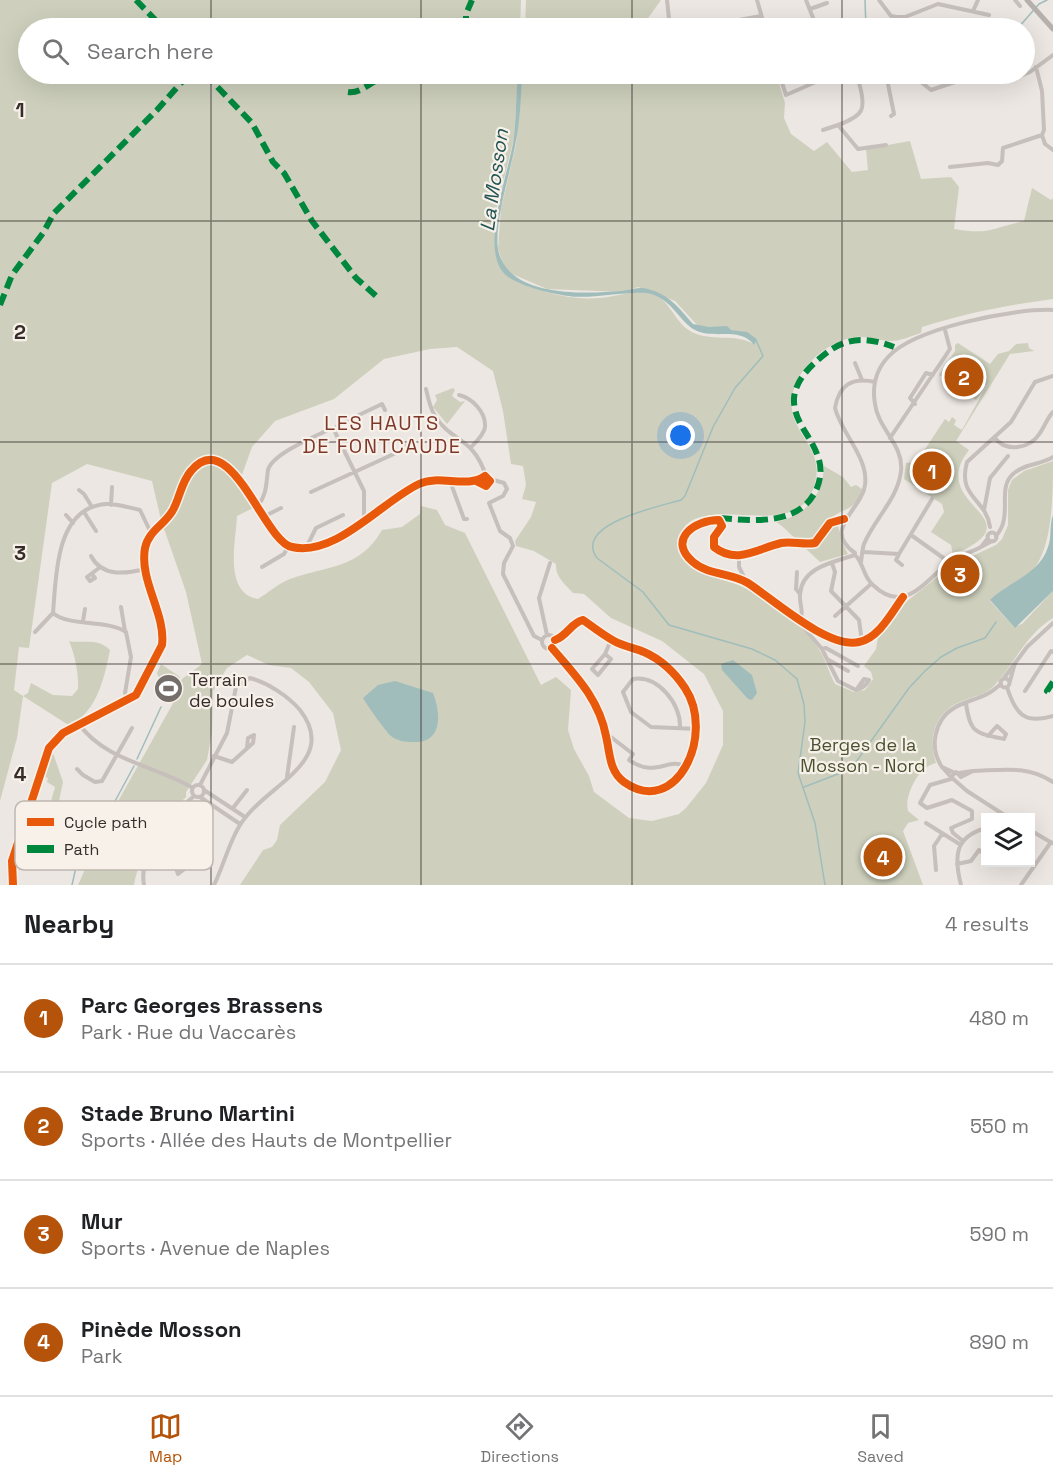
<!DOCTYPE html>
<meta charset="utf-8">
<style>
body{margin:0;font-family:"Space Grotesk",sans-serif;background:#f2f2f2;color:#202124}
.controls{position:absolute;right:18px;bottom:18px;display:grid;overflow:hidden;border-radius:0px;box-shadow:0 6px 24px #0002}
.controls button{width:54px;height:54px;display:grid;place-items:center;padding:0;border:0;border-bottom:2px solid #e0e0e0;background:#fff;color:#202124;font:30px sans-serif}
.you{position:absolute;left:681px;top:436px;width:21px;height:21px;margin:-15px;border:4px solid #fff;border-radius:50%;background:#1a73e8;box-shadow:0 0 0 9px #1a73e833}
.badge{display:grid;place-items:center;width:39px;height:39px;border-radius:50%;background:#b45309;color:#fff;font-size:20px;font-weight:700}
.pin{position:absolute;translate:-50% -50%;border:3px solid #fff;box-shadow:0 2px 6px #0006}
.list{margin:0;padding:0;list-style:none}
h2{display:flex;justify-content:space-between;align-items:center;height:78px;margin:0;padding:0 24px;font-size:26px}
h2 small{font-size:20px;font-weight:400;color:#757577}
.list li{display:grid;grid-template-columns:39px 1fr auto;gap:18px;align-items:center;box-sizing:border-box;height:108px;padding:0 24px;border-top:2px solid #e0e0e0}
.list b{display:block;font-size:22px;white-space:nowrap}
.list p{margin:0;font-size:20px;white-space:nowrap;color:#757577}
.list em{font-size:20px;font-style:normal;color:#757577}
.icon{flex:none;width:33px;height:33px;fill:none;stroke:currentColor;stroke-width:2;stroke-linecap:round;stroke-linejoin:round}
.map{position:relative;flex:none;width:1053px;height:885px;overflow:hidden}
.search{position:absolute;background:#fff;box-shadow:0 6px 24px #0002;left:18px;right:18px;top:18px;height:66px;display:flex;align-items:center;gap:15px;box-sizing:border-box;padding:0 21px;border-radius:33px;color:#757577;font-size:22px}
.sheet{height:510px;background:#fff}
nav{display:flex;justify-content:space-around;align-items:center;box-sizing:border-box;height:84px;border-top:2px solid #e0e0e0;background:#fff;font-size:16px;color:#757577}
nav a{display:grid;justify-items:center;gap:3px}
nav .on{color:#b45309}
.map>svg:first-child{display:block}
</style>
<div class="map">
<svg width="1053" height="885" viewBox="0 0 1053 885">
<rect width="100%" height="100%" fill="#ece7e2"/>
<path fill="#ced0bd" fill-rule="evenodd" d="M0 0H521L520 28H28V74H518L514 138 496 211V245L503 272C531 289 566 301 599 298 614 297 630 291 645 292 669 293 673 323 692 332 712 342 735 333 754 344L757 339 743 332 698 326 675 301 638 287 622 292 547 289 512 274 504 267 498 248 501 209 516 144 522 74H766L772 82 778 80 785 103 784 118 791 134 814 151 827 142 852 172 868 170 866 149 910 141 921 179 951 177 959 187 954 229C989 235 992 228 1024 221L1032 188 1051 200 1053 198V299C1008 305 966 313 922 327L921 333C911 336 901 341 891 341 877 341 864 334 850 338 819 345 784 381 793 415 799 437 821 452 816 478 805 545 721 496 687 524 676 534 680 556 690 565 701 575 722 579 736 584 755 592 779 605 795 619 800 624 817 645 820 651 826 661 829 673 835 684L854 692 865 690 873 679 871 672 864 666 876 649 878 637 901 606 951 566 996 545 1002 539 1008 525V490L1012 480 1024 471 1053 461C1053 494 1053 548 1032 571 1019 583 1001 587 990 601L1014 627 1022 624 1053 591V618C1025 635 1014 665 993 687 983 696 971 697 960 702 934 713 928 739 936 763 919 766 904 795 908 811L919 820 908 823 903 831 923 885H240L263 850 272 847 277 840 280 825 325 782 341 750 333 713 309 682 291 668 269 665 247 655 227 668 213 691 212 732 207 760 186 792V797C161 821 140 851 134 885H78L107 821 176 698 172 695 169 703 157 673 161 664 180 677 173 695 182 679 202 664 186 592 161 520 152 481 87 464 52 483 29 648 19 647 14 690 23 696 28 693 31 683 53 695 72 696 78 689C79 673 74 652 69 641 85 644 97 637 110 650 104 679 98 709 70 726L23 696 17 738 0 801ZM457 347 493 371 503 411 511 464 523 466 526 485 522 499 536 502 531 517 515 541 516 546 534 551 556 564C555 577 565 584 573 593L584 594 611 618 662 641 704 674 723 711V745L706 783 686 808 679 814 652 821 629 818 594 792 589 776 574 749 568 730 571 690 556 677 541 685 465 533 445 525 437 510 421 506 420 514 402 527 382 530C360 569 326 566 290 579 279 583 268 593 258 599 223 593 236 541 237 516L253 508 238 486 252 447 275 421 334 399 384 359 430 349Z
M526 0H661L646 21V28H525Z
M958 343 990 364 998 354 1009 351 1016 344 1028 343 1029 348 1034 351 1010 354 956 441 969 450C924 507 1041 517 953 555L951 545 931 532 944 512 942 504 904 479 906 463 917 461 945 419 949 422 952 417 956 420 954 425 962 430 988 383 976 400 939 375 955 351V345Z
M453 388 455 390 452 396 460 402 465 401 447 424 433 407 437 400 435 395Z
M824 466 843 477 851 487 856 485 862 489C856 512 842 507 829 520 821 528 821 543 807 542 793 541 787 528 776 522 805 516 823 496 824 466Z
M837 522 842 542 848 554 820 562 804 547C825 548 822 529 837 522Z
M53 753 63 782 58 806 38 865 28 868 35 857 55 787 47 782 48 778 45 777Z"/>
<path fill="#a0bdbb" d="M518 74H522C521 98 520 123 515 146 510 173 494 224 498 249 507 298 584 294 621 291 631 290 637 286 648 289 670 295 679 308 693 324L709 327 727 326 731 330 747 332 757 339 754 345C740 326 714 340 695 330 680 322 674 303 654 295 640 288 592 300 569 296 552 294 512 285 502 271 481 242 510 169 514 137 516 116 516 95 518 74Z
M1053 515V591L1015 628 990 600C1009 581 1039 575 1048 547 1052 537 1049 526 1053 515Z
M733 660 752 675 757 693 752 700 748 699 722 670 721 664Z
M395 681 433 693C441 713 443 744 413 742 405 742 397 741 391 736 386 732 367 705 363 698L378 685Z"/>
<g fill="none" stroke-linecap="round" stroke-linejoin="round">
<path stroke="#a0bdbb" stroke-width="1.5" d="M865 0 866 28
M949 28 960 26 966 28
M1018 28 1039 4 1047 0
M756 340 763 356 735 388 713 427 685 496 681 500C661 506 572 524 597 558L643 592 669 625 752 649 775 660 797 679 804 704 805 722 798 773 815 823 825 885
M137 759 161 707
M804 787 851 769 909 688 925 671 941 657 957 648 985 638 996 622
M72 885 79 854 94 840 134 766"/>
<path stroke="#c6bfbb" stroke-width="4" d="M667 0 669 19 676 25 689 24 696 28
M757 0 765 28
M806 0 817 28
M879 0 891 16 896 17H905L938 4 989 15
M1015 0 1020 6
M810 9 827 3
M973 11 978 0
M714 28 717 24 761 16
M779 74 786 95 834 74
M844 74 859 83 886 74 901 80 916 78
M886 74 894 114 891 116
M916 78 931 90 961 80 976 82 1015 78 1030 72 1053 55
M859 83C867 110 863 116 838 125L858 149 886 145
M823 130 838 125
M1042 135 1045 144 1053 150
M950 167 988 163 998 165 1002 161 1003 148 1042 135 1044 130 1042 91 1036 67
M855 363 862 380
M426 389C428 398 430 408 435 416 452 443 473 436 486 476
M459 395C472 398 486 412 485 427 484 435 476 442 471 447
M915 404 910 398 926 373 933 375
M334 430 364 491V520
M994 437C1006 453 1030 449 1040 433 1045 426 1047 418 1053 412
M890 438 950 349 945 330
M490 479 504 483 507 489 503 496 489 503 500 531 510 538 513 546 504 563 503 574 534 636 542 640
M450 481 464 519H467
M79 490 84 494 92 507
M311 492 409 447 403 445 401 449
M111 505 112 487
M258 506C267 494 266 484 268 470 272 454 316 436 330 429L334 430 338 425 382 404 385 410
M984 510 990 478 1008 456
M84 512 96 531
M66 515 73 523
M265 516 281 508
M844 519 830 523 815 543C804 545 792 541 781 543 757 549 737 565 714 547V537L722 526 719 520C694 520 667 540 693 562 708 575 732 573 748 583 774 600 828 649 859 642 879 638 892 612 903 597
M990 527C986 498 957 498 967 462L1011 422 1035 382 1053 376
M987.5 537a4.5 4.5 0 1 1 9 0a4.5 4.5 0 1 1-9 0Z
M911 535 949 562
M996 536C1014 516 996 489 1013 474 1025 463 1041 465 1053 457
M988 538 981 547 992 541
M306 548 316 528 343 515
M864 552 899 554 932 499
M855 553C821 529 862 510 865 485 869 458 841 433 835 408 839 384 853 377 875 382
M899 554 896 560 902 565
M739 555V567L747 583
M855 555C834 562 802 567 800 594 799 606 805 611 799 622L822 649 838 681 856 690C862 688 866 686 869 680L864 679 857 689
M91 556C102 577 125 574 145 569
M857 557C864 566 864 578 873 585 904 615 924 582 947 564 956 556 970 553 981 547
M861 562C862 556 862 550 864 544 874 519 898 499 901 471 904 445 878 429 875 404 872 387 876 370 888 357 914 328 1015 308 1053 310
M832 563 835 572 831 591 859 620 862 642
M262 567 284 554 288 547
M797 572 796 589 800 594
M92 574 95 578 90 581 87 577 99 568
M121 607 125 631
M53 613C56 579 55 514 99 505 112 502 127 507 140 510L151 533
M53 613C69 627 106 619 126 632L131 657 125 693 127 699
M835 616 871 584
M83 621 85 609
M35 632 53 613
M542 642a7 7 0 1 1 14 0a7 7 0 1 1-14 0Z
M547 635 539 598 550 563
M552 648C576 676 599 699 606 736 610 753 609 771 624 782 676 819 716 735 685 688 675 673 660 659 644 652 634 648 623 646 614 641 603 635 593 627 583 620 572 622 567 636 555 640
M822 649 826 648 858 666
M605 654 611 659 598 675 592 669 605 654 611 640
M827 659 848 671
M1004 678 1027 647 1053 623
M1000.5 683a4.5 4.5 0 1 1 9 0a4.5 4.5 0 1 1-9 0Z
M1010 681 1015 663
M1007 687C1015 713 1024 725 1053 716
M1025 691 1051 651 1053 652
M966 703C970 733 975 733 1004 739L1006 734 997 726 988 736
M79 724C105 761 157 766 193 788
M680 727C681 704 658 675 633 679L623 692 631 712 651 727 698 729
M607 734 633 754 629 760C656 779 668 756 686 767
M214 756 232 762 253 743 254 735 248 738 247 748
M942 767C929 748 934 720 954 708 963 702 975 700 985 695 991 693 996 688 1001 684
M77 769 83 775 95 782 102 781 132 728
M973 771C1002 770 1027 765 1053 782
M959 773 973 771 961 777
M287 777 294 727
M951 777 942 767 953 772
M961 777 956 772 951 777 967 791 1009 818
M951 779 930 785 920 803 927 808 952 800 972 811V819L951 828 953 833 963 841
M192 791a6 6 0 1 1 12 0a6 6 0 1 1-12 0Z
M200 785 227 733 236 687 250 678C268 683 288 696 300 710 339 760 270 784 245 818 231 835 224 865 214 885
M204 790 245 817
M200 797 240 824
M233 808 247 790
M172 816 185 831C174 851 170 852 178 874L187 867 183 862 174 864
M926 823 961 845
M185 830 194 834
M1030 830 1052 843
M957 864 971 861 979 850 986 855
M936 870 934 846 942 834
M13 885 12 861 49 748 63 733 136 695 162 645C166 614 139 581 145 548 149 529 167 524 174 508 180 496 182 481 191 471 231 424 264 542 292 547 336 557 381 502 419 484 439 474 467 489 485 476L490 481 486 486 476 481
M144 885C138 851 170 816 194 796
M961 885C954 857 954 837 986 828
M1021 885 1051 842"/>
<path stroke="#b6b0ac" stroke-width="5" d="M1027 0 1053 29"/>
<path stroke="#00873e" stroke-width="6" stroke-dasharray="12 6" stroke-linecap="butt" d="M136 0 163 28
M466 28V14L472 0
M205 74 252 123 273 162 284 173 312 221 356 278 376 296
M348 92C362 94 374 79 388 74
M0 305 12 275 43 233 54 213 157 110 189 74
M720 518C754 521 801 526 817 488 821 478 822 467 818 457 811 435 793 422 794 398 796 378 813 363 829 351 850 336 870 338 894 347
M1053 682 1047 691 1053 695"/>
<defs>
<path id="cycleway" d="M844 519 830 523 815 543C804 545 792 541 781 543 757 549 737 565 714 547V537L722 526 719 520C694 520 667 540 693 562 708 575 732 573 748 583 774 600 828 649 859 642 879 638 892 612 903 597
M552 648C576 676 599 699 606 736 610 753 609 771 624 782 676 819 716 735 685 688 675 673 660 659 644 652 634 648 623 646 614 641 603 635 593 627 583 620 572 622 567 636 555 640
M13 885 12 861 49 748 63 733 136 695 162 645C166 614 139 581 145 548 149 529 167 524 174 508 180 496 182 481 191 471 231 424 264 542 292 547 336 557 381 502 419 484 439 474 467 489 485 476L490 481 486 486 476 481"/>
</defs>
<use href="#cycleway" stroke="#f8f1ea" stroke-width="11"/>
<use href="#cycleway" stroke="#e8590c" stroke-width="8"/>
</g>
<path fill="none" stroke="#362d2a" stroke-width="1.5" stroke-opacity="0.55" d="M211 0V28M421 0V28M632 0V28M842 0V28M211 74V885M421 74V885M632 74V885M842 74V885M0 221H1053M0 442H1053M0 664H1053"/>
<defs>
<symbol id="stadium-disc" viewBox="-11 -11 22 22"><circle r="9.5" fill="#766e6a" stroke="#f8f1ea"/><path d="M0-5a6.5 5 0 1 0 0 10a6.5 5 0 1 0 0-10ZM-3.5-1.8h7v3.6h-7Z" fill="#fff"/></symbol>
</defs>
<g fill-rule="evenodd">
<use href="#stadium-disc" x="152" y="672" width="33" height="33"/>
</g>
<g text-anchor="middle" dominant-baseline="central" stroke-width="4.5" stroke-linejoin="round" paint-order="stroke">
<g font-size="18" fill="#362d2a" stroke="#f8f1ea" text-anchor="start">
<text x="189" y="679">Terrain<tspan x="189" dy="21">de boules</tspan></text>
</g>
<g font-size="18" fill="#485230" stroke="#f8f1ea">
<text x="863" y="744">Berges de la<tspan x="863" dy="21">Mosson - Nord</tspan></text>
</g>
<g font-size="20" font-style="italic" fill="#235454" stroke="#f8f1ea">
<text transform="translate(494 180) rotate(-82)">La Mosson</text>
</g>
<g font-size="20" letter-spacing="1.5" fill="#7e382a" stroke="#f8f1ea">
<text x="382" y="423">LES HAUTS<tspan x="382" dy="23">DE FONTCAUDE</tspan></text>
</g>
</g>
<rect x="15" y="801" width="198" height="69" rx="9" fill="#f8f1ea" stroke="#beb6b0" stroke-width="1.5"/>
<rect x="27" y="818" width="27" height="8" fill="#e8590c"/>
<rect x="27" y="845" width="27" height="8" fill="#00873e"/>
<g font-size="16" fill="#362d2a">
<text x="64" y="828">Cycle path</text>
<text x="64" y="855">Path</text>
</g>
<g font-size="20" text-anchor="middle" font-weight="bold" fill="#362d2a" stroke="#f8f1ea" stroke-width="4.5" stroke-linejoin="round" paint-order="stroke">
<text x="20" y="117">1</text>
<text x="20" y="339">2</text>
<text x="20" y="560">3</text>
<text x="20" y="781">4</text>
</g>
</svg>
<div class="controls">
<button><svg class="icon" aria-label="layers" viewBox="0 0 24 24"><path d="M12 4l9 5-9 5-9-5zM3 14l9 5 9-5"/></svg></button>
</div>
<div class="you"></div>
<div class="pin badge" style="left:932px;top:471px">1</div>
<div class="pin badge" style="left:964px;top:377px">2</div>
<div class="pin badge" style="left:960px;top:574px">3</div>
<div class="pin badge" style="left:883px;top:857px">4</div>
<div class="search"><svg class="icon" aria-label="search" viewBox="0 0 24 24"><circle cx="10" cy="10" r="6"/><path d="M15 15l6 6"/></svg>Search here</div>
</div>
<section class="sheet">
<h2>Nearby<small>4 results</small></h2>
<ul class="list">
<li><span class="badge">1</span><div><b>Parc Georges Brassens</b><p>Park · Rue du Vaccarès</p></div><em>480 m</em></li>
<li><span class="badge">2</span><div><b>Stade Bruno Martini</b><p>Sports · Allée des Hauts de Montpellier</p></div><em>550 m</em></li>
<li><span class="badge">3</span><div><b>Mur</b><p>Sports · Avenue de Naples</p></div><em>590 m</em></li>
<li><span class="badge">4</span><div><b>Pinède Mosson</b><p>Park</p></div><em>890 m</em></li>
</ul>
</section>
<nav>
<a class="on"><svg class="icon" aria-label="map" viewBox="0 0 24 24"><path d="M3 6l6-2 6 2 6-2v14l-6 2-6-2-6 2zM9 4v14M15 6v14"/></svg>Map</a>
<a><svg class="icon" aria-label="directions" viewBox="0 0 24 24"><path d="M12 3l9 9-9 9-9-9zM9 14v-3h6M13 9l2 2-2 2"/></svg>Directions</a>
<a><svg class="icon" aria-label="saved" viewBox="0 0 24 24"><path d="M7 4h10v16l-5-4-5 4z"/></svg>Saved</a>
</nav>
